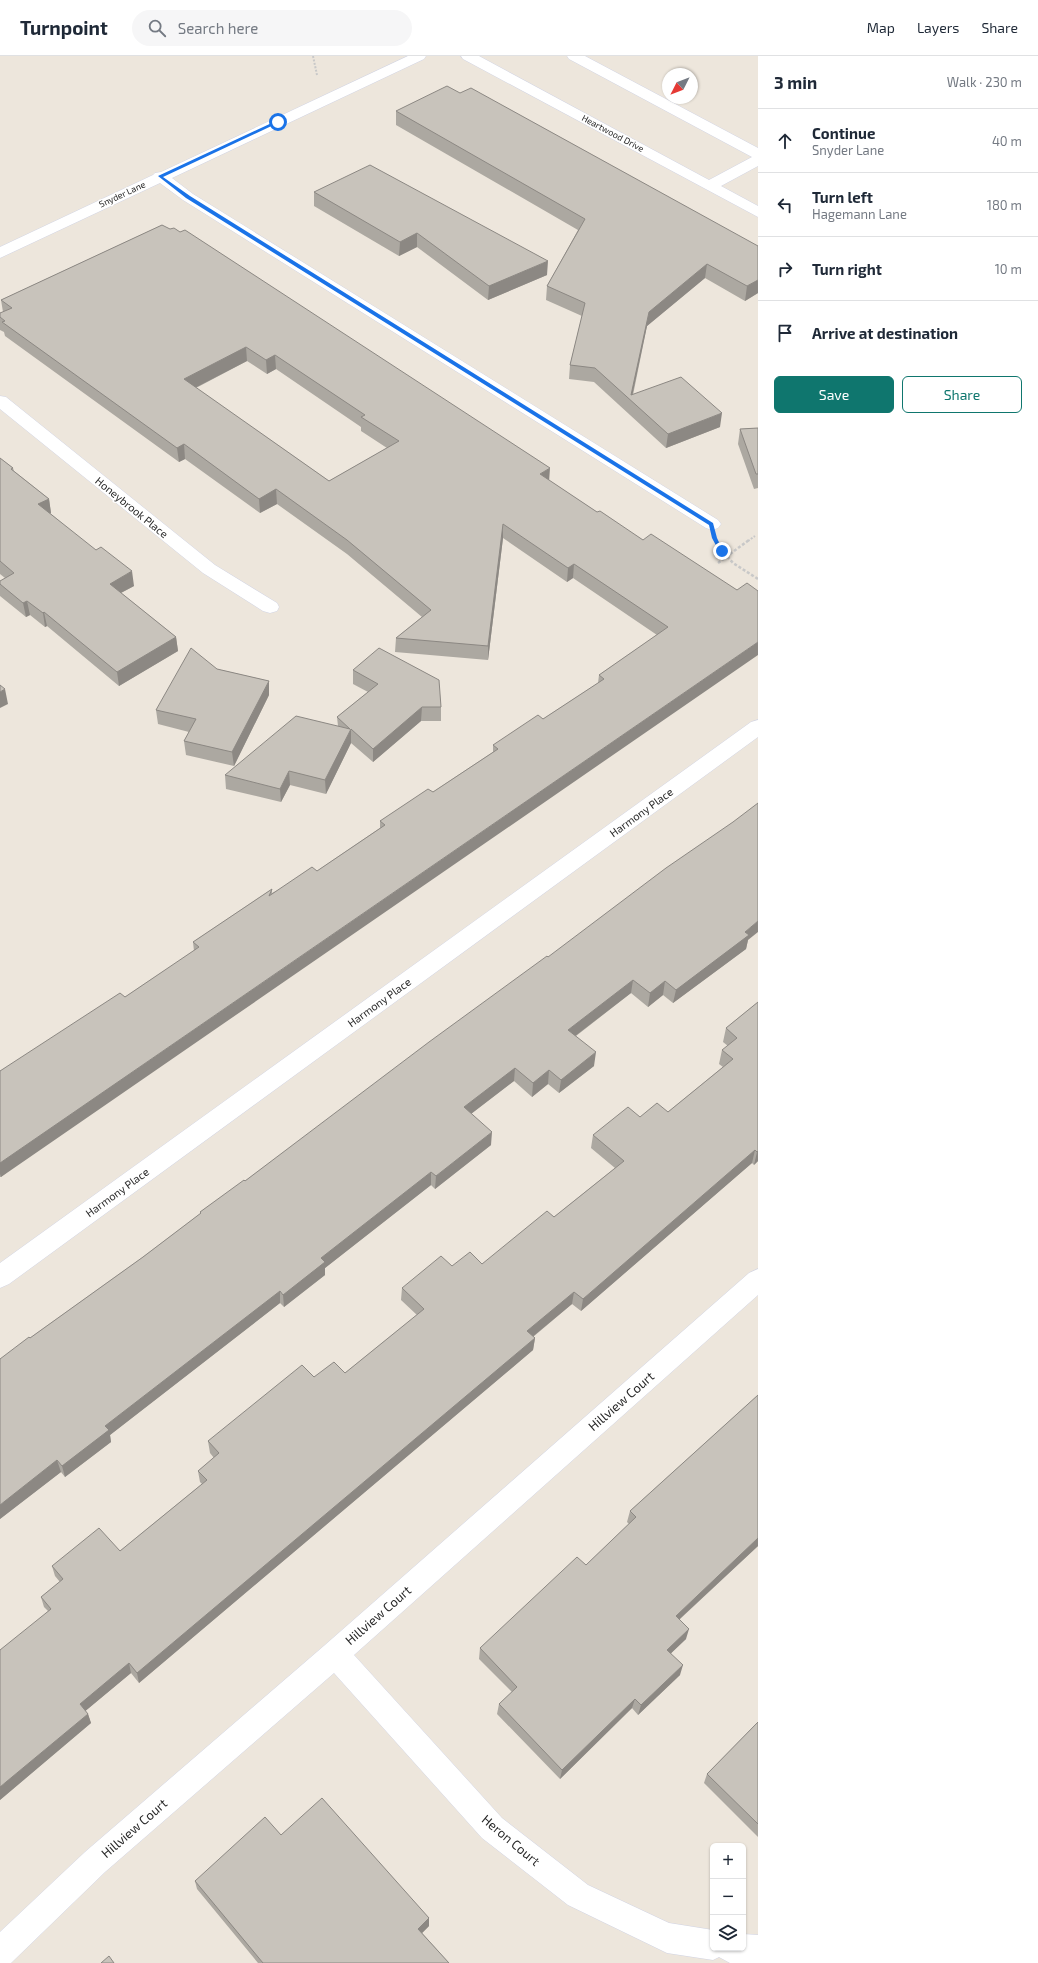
<!DOCTYPE html>
<meta charset="utf-8">
<style>
body{margin:0;font-family:"Exo 2",sans-serif;background:#f6f6f7;color:#1f2937}
.controls{position:absolute;right:12px;bottom:12px;display:grid;overflow:hidden;border-radius:6px;box-shadow:0 1px 3px #0004}
.controls button{width:36px;height:36px;display:grid;place-items:center;padding:0;border:0;border-bottom:1px solid #e0e1e3;background:#fff;color:#1f2937;font:20px sans-serif}
.compass{position:absolute;left:662px;top:12px;width:36px;height:36px;border-radius:50%;background:#fff;box-shadow:0 1px 3px #0004;rotate:228deg}
.stop{position:absolute;width:12px;height:12px;margin:-9px;border:3px solid #1a73e8;border-radius:50%;background:#fff}
.stop.end{background:#1a73e8;border-color:#fff;box-shadow:0 1px 4px #0008}
.list{margin:0;padding:0;list-style:none}
h2{display:flex;justify-content:space-between;align-items:center;height:52px;margin:0;padding:0 16px;font-size:17px}
h2 small{font-size:13px;font-weight:400;color:#747a83}
.list li{display:grid;grid-template-columns:26px 1fr auto;gap:12px;align-items:center;box-sizing:border-box;height:64px;padding:0 16px;border-top:1px solid #e0e1e3}
.list b{display:block;font-size:15px;white-space:nowrap}
.list p{margin:0;font-size:13px;white-space:nowrap;color:#747a83}
.list em{font-size:13px;font-style:normal;color:#747a83}
.actions{display:flex;gap:8px;padding:12px 16px}
.actions a{flex:1;padding:9px 0;border:1px solid #0f766e;border-radius:6px;text-align:center;font-size:14px;color:#0f766e}
.actions .main{background:#0f766e;color:#fff}
.icon{flex:none;width:22px;height:22px;fill:none;stroke:currentColor;stroke-width:2;stroke-linecap:round;stroke-linejoin:round}
.map{position:relative;flex:none;width:758px;height:1907px;overflow:hidden}
header{display:flex;align-items:center;gap:24px;box-sizing:border-box;height:56px;padding:0 20px;background:#fff;border-bottom:1px solid #e0e1e3}
header strong{font-size:19px}
nav{display:flex;gap:22px;margin-inline-start:auto;font-size:14px}
.search{width:280px;height:36px;background:#f6f6f7;display:flex;align-items:center;gap:10px;box-sizing:border-box;padding:0 14px;border-radius:22px;color:#747a83;font-size:15px}
main{display:flex}
aside{flex:1;background:#fff}
.map>svg:first-child{display:block}
</style>
<header>
<strong>Turnpoint</strong>
<div class="search"><svg class="icon" aria-label="search" viewBox="0 0 24 24"><circle cx="10" cy="10" r="6"/><path d="M15 15l6 6"/></svg>Search here</div>
<nav><a>Map</a><a>Layers</a><a>Share</a></nav>
</header>
<main>
<div class="map">
<svg width="758" height="1907" viewBox="0 0 758 1907">
<rect width="100%" height="100%" fill="#ede6dc"/>
<g fill="none" stroke-linecap="round" stroke-linejoin="round">
<defs>
<path id="minor" d="M408 0H426L424 3 172 122 193 138 718 464 721 468 718 472 712 474 706 472 183 144 160 127 0 202V191L153 119 155 117 161 116Z
M461 0H479L709 124 752 101 569 3 567 0H585L758 92V110L721 130 758 150V161L463 3Z
M0 340 6 341 215 509 277 547 279 551 277 555 270 557 263 555 203 517 0 353Z
M758 664V681L9 1228 0 1232V1207L751 666Z
M758 1213V1239L354 1599 502 1762 588 1829 669 1867 713 1874V1892H743V1878L758 1879V1907H730L719 1901 713 1904 667 1897 568 1849 482 1782 334 1617 105 1816 11 1907H0V1876L85 1796 325 1589 749 1217Z"/>
</defs>
<use href="#minor" stroke="#d1d4e4" stroke-width="1"/>
<path stroke="#c8c8c8" stroke-width="2" stroke-dasharray="2 1.5" stroke-linecap="butt" d="M313 0 317 19
M748 485 755 480"/>
<path stroke="#c8c8c8" stroke-width="2.5" stroke-dasharray="3 2" stroke-linecap="butt" d="M721 493 733 507 758 523
M718 507 749 484"/>
<use href="#minor" fill="#fff" fill-rule="evenodd"/>
</g>
<path fill="#aca8a1" fill-rule="evenodd" d="M396 55 758 190V237L745 245 705 222 647 270 633 339 720 371 666 392 594 326 569 323 570 309 582 260 546 244 547 230 578 174 396 69Z
M314 136 547 219 488 244 417 191 399 200 314 150Z
M162 169 597 456 643 484 737 534 1 1121H0V1015L125 941 194 895 193 886 272 833V837L317 815 380 772V765L433 736 493 696V689L543 663 598 627 599 619 657 579 573 522 567 526 503 482 488 604 395 596 396 582 422 561 347 498 277 448 260 457 185 403 179 406 5 280 4 276 0 274V257L3 256 1 244ZM247 305 267 318 276 313 361 371V375L387 392 329 425 196 332Z
M758 372V432L754 433 738 388 740 373Z
M0 402 13 412 14 415 49 443 51 457H50L134 530 121 537 176 581 178 595 119 630 47 570 45 571 30 559 26 561 0 540V525L5 522 0 518Z
M217 613 269 625V639L234 710 186 699 184 685 189 676 158 668 156 654Z
M353 614 441 651V665H421L373 706 351 687 326 738 290 729 281 746 226 733 225 719 338 670 337 661 368 636 353 628Z
M748 884 746 893 673 947 663 939 648 951 631 937 576 980 594 1010 559 1037 548 1028 532 1041 514 1025 471 1058 491 1089 435 1133 431 1129 325 1212V1219L284 1251 280 1247 110 1379 111 1386 65 1421 61 1416 0 1463 30 1282 143 1201 200 1158V1156L245 1125 548 901Z
M758 946V1105L754 1109 752 1107 581 1255 572 1248 533 1281 535 1282 533 1294 139 1627 131 1617 85 1655 88 1658 91 1667 0 1744 48 1555 44 1551 41 1541 60 1526 55 1520 52 1510 120 1495 202 1428 200 1426 198 1415 214 1402 210 1397 208 1385 314 1321 345 1317 417 1259 401 1244 402 1232 452 1210 482 1208 554 1161 615 1112 591 1092 593 1079 640 1061 668 1056 723 1011 719 1008 722 994 728 990 723 986 726 972Z
M758 1339V1490L679 1564 686 1583 671 1597 680 1619 638 1659 632 1652 560 1723 497 1658 499 1648 512 1636 479 1603 480 1592 586 1509 629 1468 627 1466 630 1455Z
M758 1666V1781L704 1727 707 1718Z
M281 1779 429 1862V1870L422 1877 449 1907H258L197 1833 195 1825Z"/>
<path fill="#8c8883" d="M417 177V191L399 200 400 186Z
M548 205 547 219 488 244 489 230Z
M707 208 705 222 647 270 631 345V339L649 256Z
M758 224V237L745 245 747 230Z
M246 291 247 305 185 337 184 323Z
M275 299 276 313 267 318 266 304Z
M722 357 720 371 666 392 668 378Z
M184 388 185 403 179 406 177 392Z
M550 412 549 426 540 418Z
M276 433 277 448 260 457 259 443Z
M49 443 51 457 41 462 38 448Z
M503 468V482L488 604V590Z
M574 508 573 522 567 526 568 512Z
M132 515 134 530 111 542 110 528Z
M27 545 30 559 26 561 23 547Z
M44 556 47 570 45 571 43 557Z
M176 581 178 595 119 630 117 616Z
M758 586V599L1 1121 0 1118V1107Z
M269 625V639L234 710 232 696Z
M5 633 8 648 0 652V636Z
M422 651 421 665 373 706V693Z
M351 673V687L326 738 325 724Z
M289 715 290 729 281 746 280 733Z
M758 865V876L748 884 746 893 673 947 676 934 745 876Z
M633 924 631 937 566 987 568 974Z
M665 925 663 939 648 951 650 937Z
M596 996 594 1010 559 1037 561 1024Z
M515 1012 514 1025 463 1064 464 1051Z
M549 1014 548 1028 532 1041 533 1027Z
M492 1076 491 1089 435 1133 436 1120Z
M755 1094 752 1107 581 1255 583 1243Z
M758 1095V1105L754 1109 757 1096Z
M431 1116V1129L325 1212V1219L284 1251 283 1239 321 1202Z
M280 1235V1247L110 1379 111 1386 65 1421 62 1410 105 1370Z
M574 1236 572 1248 525 1287 527 1275Z
M535 1282 533 1294 139 1627 137 1617Z
M57 1404 61 1416 0 1463V1449Z
M758 1482V1490L672 1570 676 1560Z
M689 1573 686 1583 664 1604 667 1594Z
M129 1607 131 1617 83 1657 80 1648Z
M683 1609 680 1619 638 1659 641 1649Z
M635 1643 632 1652 560 1723 562 1714Z
M88 1658 91 1667 0 1744V1731Z
M429 1862V1870L418 1881V1873Z"/>
<path fill="#c8c3bb" stroke="#8c8883" fill-rule="evenodd" d="M447 30 460 37 471 32 758 190V224L747 230 707 208 649 256 631 339 681 321 722 357 668 378 595 312 570 309 585 247 547 230 585 163 396 55Z
M370 109 548 205 489 230 417 177 400 186 314 136Z
M162 169 170 173 174 172 180 176 185 174 550 412 540 418 597 456 600 455 643 484 651 478 737 534 747 527 758 535V586L0 1107V1015L120 937 125 941 199 891 193 886 272 833 269 840 312 811 317 815 385 769 380 765 428 733 433 736 498 693 493 689 538 659 543 663 604 623 599 619 668 571 574 508 568 512 503 468 488 590 396 582 431 554 347 484 276 433 259 443 184 388 177 392 2 266 5 265 0 261V257L12 252 1 244ZM246 291 266 304 275 299 365 359 361 361 399 385 329 425 184 323Z
M758 372V418H756L740 373Z
M0 402 13 412 11 413 49 443 38 448 96 494 101 491 132 515 110 528 176 581 117 616 44 556 43 557 27 545 23 547 0 528V525L14 517 0 505Z
M191 592 217 613 269 625 232 696 184 685 196 663 156 654Z
M379 592 439 624 441 651H422L373 693 351 673 325 724 289 715 280 733 225 719 296 660 350 673 337 661 378 628 353 614Z
M0 629 5 633 0 636Z
M758 747V865L745 876 749 879 676 934 665 925 650 937 633 924 568 974 596 996 561 1024 549 1014 533 1027 515 1012 464 1051 492 1076 436 1120 431 1116 321 1202 325 1206 283 1239 280 1235 105 1370 109 1374 62 1410 57 1404 0 1449V1303L29 1281 30 1282 143 1201 201 1157 200 1156 244 1124 245 1125 429 986 547 900 548 901 666 812 733 766Z
M758 946V1095L757 1096 755 1094 583 1243 574 1236 527 1275 535 1282 137 1617 129 1607 80 1648 88 1658 0 1731V1594L51 1553 41 1541 63 1523 52 1510 99 1472 120 1495 207 1424 198 1415 219 1397 208 1385 302 1309 314 1321 334 1306 345 1317 424 1253 402 1232 441 1200 452 1210 470 1196 482 1208 547 1155 554 1161 624 1105 593 1079 628 1051 640 1061 657 1047 668 1056 733 1003 722 994 737 982 726 972Z
M758 1339V1482L676 1560 689 1573 667 1594 683 1609 641 1649 635 1643 562 1714 499 1648 517 1631 480 1592 577 1501 586 1509 636 1461 630 1455Z
M758 1666V1768L707 1718Z
M322 1742 429 1862 418 1873 449 1907H263L195 1825 265 1761 281 1779Z
M109 1900 114 1907H101Z"/>
<path fill="#1a73e8" d="M276 65 280 66 163 121 190 140 713 467 717 482 724 497H720L712 482 709 469 186 142 158 120Z"/>
<g text-anchor="middle" dominant-baseline="central" stroke-width="3" stroke-linejoin="round" paint-order="stroke">
<g font-size="9" fill="#2a2a2a" stroke="#fff">
<text transform="translate(613 77) rotate(28)">Heartwood Drive</text>
<text transform="translate(122 138) rotate(-25)">Snyder Lane</text>
</g>
<g font-size="11" fill="#2a2a2a" stroke="#fff">
<text transform="translate(132 451) rotate(39)">Honeybrook Place</text>
<text transform="translate(641 756) rotate(-36)">Harmony Place</text>
<text transform="translate(379 946) rotate(-36)">Harmony Place</text>
<text transform="translate(117 1136) rotate(-36)">Harmony Place</text>
</g>
<g font-size="13" fill="#2a2a2a" stroke="#fff">
<text transform="translate(621 1345) rotate(-41)">Hillview Court</text>
<text transform="translate(378 1559) rotate(-41)">Hillview Court</text>
<text transform="translate(134 1772) rotate(-41)">Hillview Court</text>
<text transform="translate(511 1784) rotate(40)">Heron Court</text>
</g>
</g>
</svg>
<div class="controls">
<button>+</button>
<button>−</button>
<button><svg class="icon" aria-label="layers" viewBox="0 0 24 24"><path d="M12 4l9 5-9 5-9-5zM3 14l9 5 9-5"/></svg></button>
</div>
<svg class="compass" viewBox="-18 -18 36 36"><path d="M0-13l5 13h-10z" fill="#e53935"/><path d="M0 13l5-13h-10z" fill="#747a83"/></svg>
<div class="stop" style="left:278px;top:66px"></div>
<div class="stop end" style="left:722px;top:495px"></div>
</div>
<aside>
<h2>3 min<small>Walk · 230 m</small></h2>
<ul class="list">
<li><svg class="icon" aria-label="ahead" viewBox="0 0 24 24"><path d="M12 20V5M6 11l6-6 6 6"/></svg><div><b>Continue</b><p>Snyder Lane</p></div><em>40 m</em></li>
<li><svg class="icon" aria-label="left" viewBox="0 0 24 24"><path d="M17 20v-9H6M10 6l-5 5 5 5"/></svg><div><b>Turn left</b><p>Hagemann Lane</p></div><em>180 m</em></li>
<li><svg class="icon" aria-label="right" viewBox="0 0 24 24"><path d="M7 20v-9h11M14 6l5 5-5 5"/></svg><div><b>Turn right</b></div><em>10 m</em></li>
<li><svg class="icon" aria-label="arrive" viewBox="0 0 24 24"><path d="M6 21V4h12l-3 4 3 4H6"/></svg><div><b>Arrive at destination</b></div></li>
</ul>
<div class="actions"><a class="main">Save</a><a>Share</a></div>
</aside>
</main>
